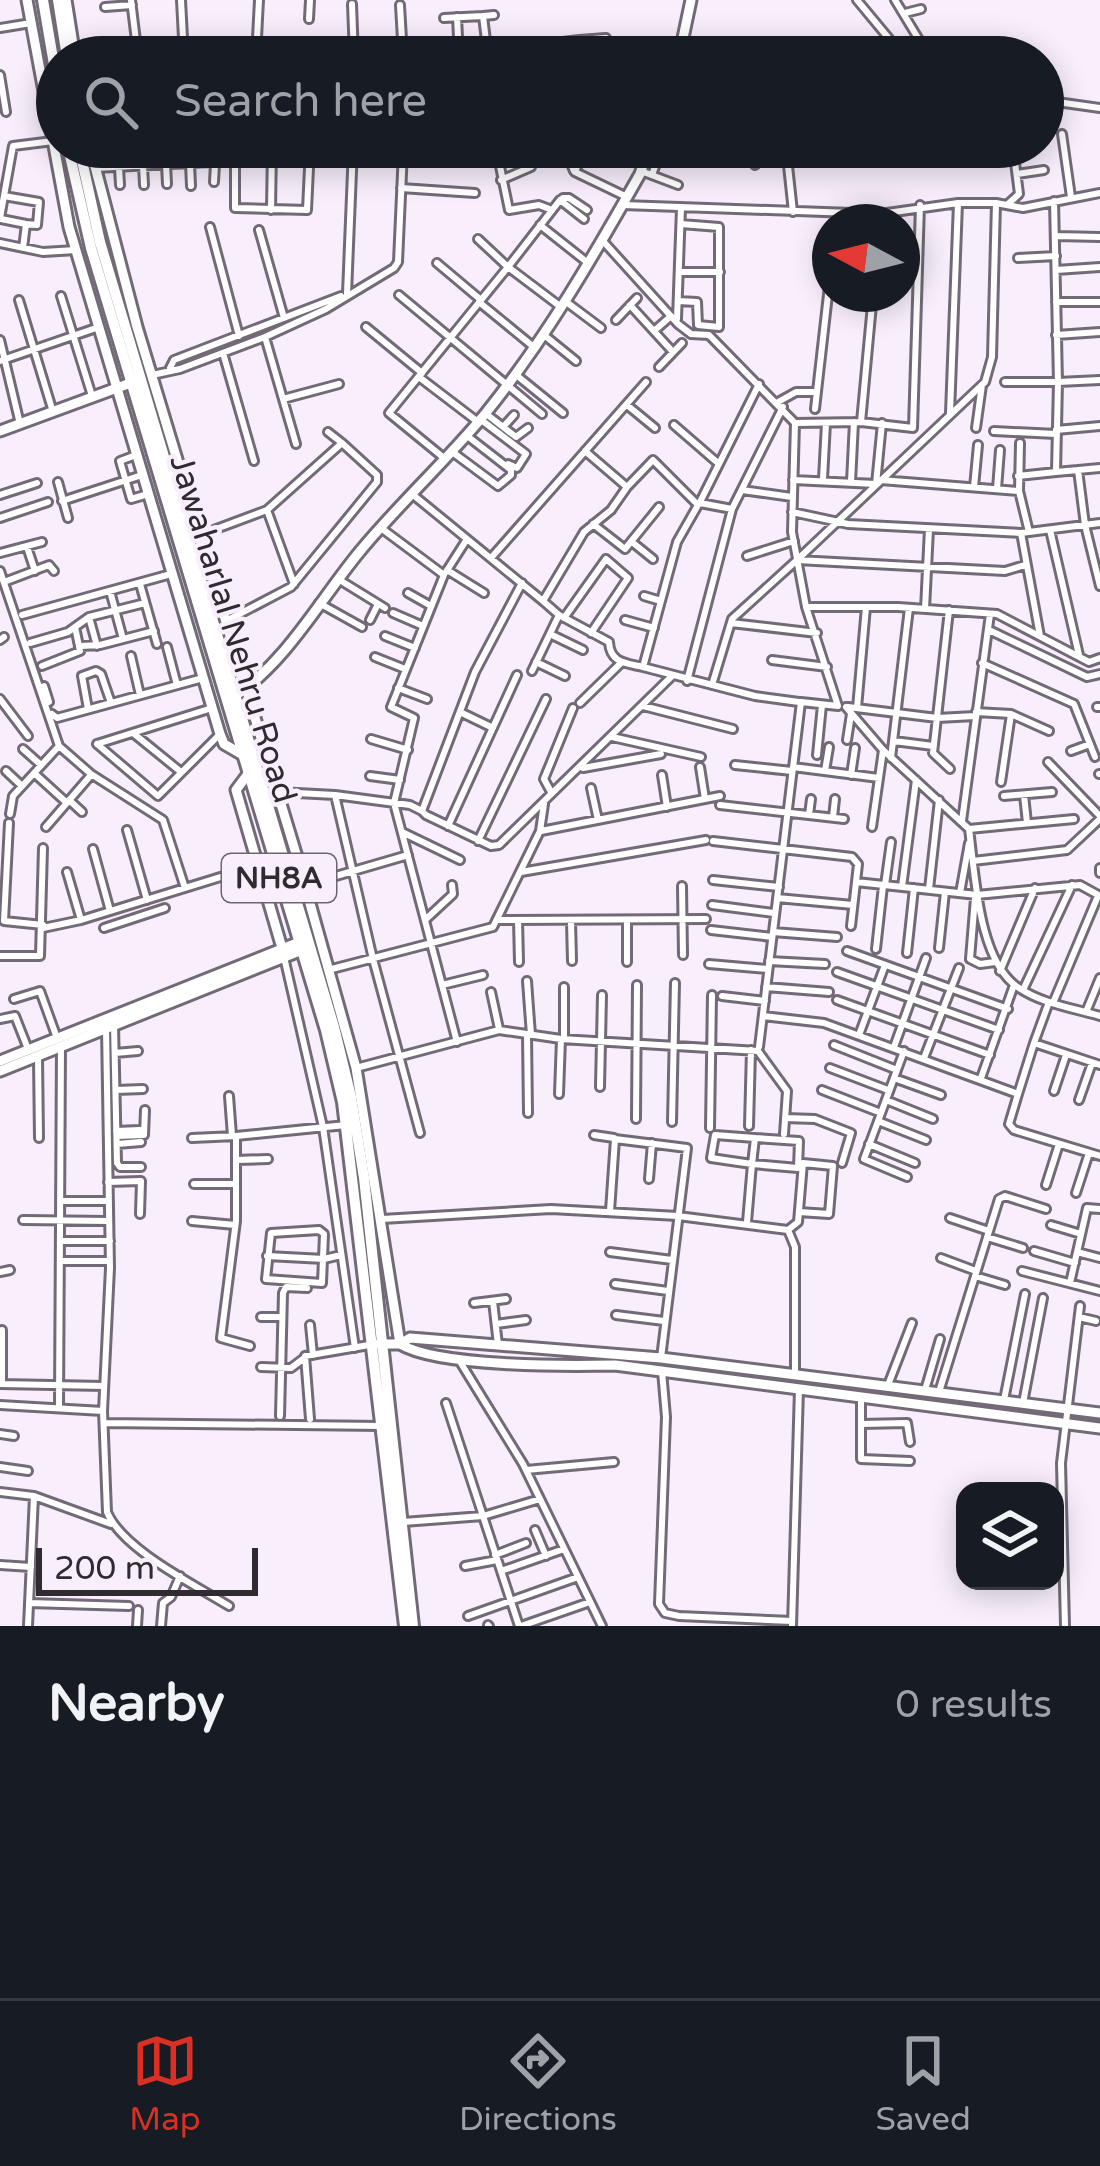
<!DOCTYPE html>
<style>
body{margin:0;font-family:"Varela Round",sans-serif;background:#242831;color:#f1f3f6}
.controls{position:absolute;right:36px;bottom:36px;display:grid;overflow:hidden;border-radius:24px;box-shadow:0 6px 30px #0003}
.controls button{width:108px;height:108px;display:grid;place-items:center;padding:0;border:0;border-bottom:3px solid #363941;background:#171b24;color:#f1f3f6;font:60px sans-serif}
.compass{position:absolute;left:812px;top:204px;width:108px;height:108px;border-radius:50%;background:#171b24;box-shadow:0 6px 30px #0003;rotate:277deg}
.scale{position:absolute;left:36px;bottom:30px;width:222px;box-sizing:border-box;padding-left:12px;border:6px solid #2f2b30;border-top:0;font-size:33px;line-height:42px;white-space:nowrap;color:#2f2b30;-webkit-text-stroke:9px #f8eefc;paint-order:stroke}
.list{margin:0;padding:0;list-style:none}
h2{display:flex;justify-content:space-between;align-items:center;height:156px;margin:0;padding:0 48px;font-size:51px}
h2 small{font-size:39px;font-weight:400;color:#9ea1a6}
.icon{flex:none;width:66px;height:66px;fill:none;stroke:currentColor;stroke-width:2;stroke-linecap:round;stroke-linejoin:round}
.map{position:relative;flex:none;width:1100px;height:1626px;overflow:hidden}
.search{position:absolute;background:#171b24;box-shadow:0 6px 30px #0003;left:36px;right:36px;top:36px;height:132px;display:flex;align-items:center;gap:30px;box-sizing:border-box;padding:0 42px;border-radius:66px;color:#9ea1a6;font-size:45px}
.sheet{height:372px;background:#171b24}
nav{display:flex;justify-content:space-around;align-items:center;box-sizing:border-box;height:168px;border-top:3px solid #363941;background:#171b24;font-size:33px;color:#9ea1a6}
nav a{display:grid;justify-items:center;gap:6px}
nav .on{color:#d93025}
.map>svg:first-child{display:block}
</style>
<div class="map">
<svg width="1100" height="1626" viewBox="0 0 1100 1626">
<rect width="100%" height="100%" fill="#f8eefc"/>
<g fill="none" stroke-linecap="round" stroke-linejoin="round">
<defs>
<path id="street" d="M131 0 138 57
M181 0 184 57
M857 0 896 47 899 57
M895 0 921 43
M352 4 354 57
M400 5 403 57
M105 7 132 5
M905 13 921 9
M457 17 459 57
M444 18 483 16
M309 19 310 0
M0 28 31 23
M579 40 606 38
M257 45 308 47
M107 55 137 54
M256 57 259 0
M488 57 483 16 494 15
M541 57 538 45 579 40 584 57
M0 75 6 112
M1043 100 1100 108
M1062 134 1071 197
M235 147V208L307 210 310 147
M496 147 509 210 539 205 552 210
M564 147 574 171
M585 147 575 172 627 197
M786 147 793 212
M497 156 520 147
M720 156 723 147
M190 163 191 186
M166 164 167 184
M143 165 144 185
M755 165 761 147
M119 167 120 185
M95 168 210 162 215 164 214 182
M641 171 678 185
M1017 174 1044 170
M652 175 662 147
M501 180 531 167
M401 188 475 193
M4 196 39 202 37 225 26 224
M563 198H569L587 210
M1054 201 1058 382 1100 380
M623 205 880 214 958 203H996L1023 208 1100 193
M1007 205 1019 194 1013 147
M271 210 272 147
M0 218 13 146 53 141
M1 219 26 224 23 248
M540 225 588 263
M210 227 239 336
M259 230 284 318
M1057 236 1100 237
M602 240 678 324 691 334 709 335 795 423
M0 243 43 252 76 250
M1018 258 1056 256
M437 263 481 300
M1056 270 1100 267
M679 272H720
M347 294 353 147
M399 295 542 414
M61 296 92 396
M19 300 53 412
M565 301 601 328
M678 301 697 302 698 325 719 327V227L681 224
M479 302 535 348
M1056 302H1100
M630 305 673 352
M561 307 508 267 560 200 584 219
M677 319 681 208
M616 320 637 298
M366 327 422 373
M654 331 671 316
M544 335 576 361
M1056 335 1100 332
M265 337 296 444
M0 340 20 424
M223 353 254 461
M0 361 99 327
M659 367 682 343
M170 368 174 360 341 296
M515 374 563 413
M152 375 180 369 265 337 326 309 394 268 398 262 403 151 469 152
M419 377 478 422
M1005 382H1058L1056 472 1100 468
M283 399 339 384
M778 402 796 392H816
M627 405 655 428
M815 409 830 277
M485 413 516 437 528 428
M950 413 958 203
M480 419 526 454 517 468 508 464
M861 422 873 294
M674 425 719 464
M503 427 514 415
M976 428 982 385
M1056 430 1100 426
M994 431 1056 434
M1020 443 1019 491 1029 532
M451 451 498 486 511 475V470L466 435
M585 451 627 487
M136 455 120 461 131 499 148 494
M444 458 389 413 508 267 478 239
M1078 470 1085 525 1100 586
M1018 476 1056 472
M823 479 826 423
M793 480 876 484 882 423
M881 480 1019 491
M58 482 68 518
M851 482 854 422
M974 487 978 445
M997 489 1000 450
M742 490 792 497
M412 494 543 601 584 532 611 510 627 487 653 460 698 505 677 542 643 667 755 696 799 702
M0 495 37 483
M62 501 142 475
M700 503 732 509
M699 504 759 384
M792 512 848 524 1021 533 1100 523
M0 518 48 502
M593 524 625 549 659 507
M381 528 444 575 391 707 414 718 394 803 457 1042
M1050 530 1079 655
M1021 533 1040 636
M200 535 267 510
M632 542 653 559
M27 547 35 571
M0 553 42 542
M747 556 794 541
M491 558 646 382
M797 560 985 382 992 357 996 203
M447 570 484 593
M0 571 59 746 91 774 163 820 185 888
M446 572 467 539
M338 579 385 608
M4 582 49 565 54 571
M522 583 475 672 422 811 426 815 491 846 499 845 671 677
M140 584 157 644
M294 584 267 510 342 443 328 432
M110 591 123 639
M408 593 431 606
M644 596 661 601
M319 603 362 627
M806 607H898L997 614 1089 662 1100 658
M925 609 929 529
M949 610 933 753 950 769
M393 613 423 626
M22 615 171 574
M559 615 609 642C610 663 626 663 643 667
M89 617 97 646
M564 618 606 559 628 578 591 633
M370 620 378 604
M625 620 654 628
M226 621 291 587 377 482V475L342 443
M731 623 817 633
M989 630 1087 677 1100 674
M550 634 583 650
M385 636 415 648
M0 640 4 637
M30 643 68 632 89 617 145 603
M81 646 100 645 154 631
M167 647 177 685
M131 656 140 695
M375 657 405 669
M772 660 827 667
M536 662 565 676
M982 663 1074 704 1095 757
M42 666 80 651 75 627
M532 671 559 615 543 601
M687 681 732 509 783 407
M712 685 732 619 797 560 1005 571 1025 565
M44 686 49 702
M398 688 427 699
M0 699 28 736
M580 703 622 662
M643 706 733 729
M846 707 883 750 969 829 1074 819
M848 707 937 718 975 716
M1097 707H1100
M857 708 866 607
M88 709 82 676 96 671 101 674 111 703
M460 712 493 728
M976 712 1011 714
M52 714 57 718 203 678
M133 733 181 772
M612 737 701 757
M371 739 408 750
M847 740 851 714
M894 741 933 746
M97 744 158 796 218 736
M97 744 212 708
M23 749 41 765
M1071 751 1090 744
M817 755 822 705
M891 758 909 608
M1048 762 1100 816
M735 765 792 771
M700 767 705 799
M793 767 879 778
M583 768 661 754
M6 771 22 786
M825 771 829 747
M34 773 67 803
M1099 774H1100
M662 775 667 807
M851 775 855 748
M370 776 400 780
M1001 782 1011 714 1049 731
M591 788 598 820
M278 792 335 795 373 959 420 1133
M551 792 544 779 573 708
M335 795 410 805 422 811
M1024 795 1027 823
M1004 796 1052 792
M69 800 82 812
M720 805 844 819
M10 814 13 796 59 746
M809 815 811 799
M833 817 835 799
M962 821 990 614
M9 823 4 921 43 925
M448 826 517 675
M46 827 91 775
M872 827 883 750
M969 829C975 873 978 962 1019 988 1043 1004 1073 1008 1100 1016
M127 830 147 900
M541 831 720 796
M402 832 460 860
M478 841 546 699
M713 841 852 857 858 864 856 882 977 895 1080 885 1100 896
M93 849 110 911
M973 861 1067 850 1100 819
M1100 868V873
M67 872 81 920
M521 872 706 840
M713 880 779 887
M305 885 408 855
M885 885 891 842
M682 886 683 955
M902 887 916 780
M929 889 939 800
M960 893 969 843
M777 898 853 905
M975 898 970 959 980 964 995 962
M712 905 774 913
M425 920 453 894 452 885
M497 920 706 919
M518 920 519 962
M571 921 572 961
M627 921V962
M851 926 856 882
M43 928 81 920 256 866
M104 928 165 908
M711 930 772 937
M773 932 837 937
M939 948 945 892
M876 949 883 886
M847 951 1008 1009
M907 953 914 888
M0 956H40L43 848
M284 957 323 1127 355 1348
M769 961 825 964
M709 964 768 969
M328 970 493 927 540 831 544 804
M1000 971 1035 888
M837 972 999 1030
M527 981 531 1035
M442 985 483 975
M766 987 829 992
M1023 990 1072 885
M491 992 499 1029
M722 996 765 1001
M14 999 40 991 57 1038
M837 1000 990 1055
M1053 1003 1098 896
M1086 1012 1100 978
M763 1016 824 1023 1018 1094 1009 1124 1014 1130 1100 1156
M0 1019 15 1016 28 1049
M114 1024 117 1163 120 1167H141
M106 1028 110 1268 103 1411 107 1512C122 1549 195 1585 229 1606
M527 1035 528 1113
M859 1035 885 965
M564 1038V987
M1034 1043 1049 1002
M834 1045 897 1070
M759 1047 801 702 838 706 806 607 792 532 795 423 861 422 913 428 920 205
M894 1047 926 958
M904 1051 864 1159 907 1177
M115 1053 138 1051
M38 1058 39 1138
M924 1058 959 968
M356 1068 499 1030 561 1039 758 1051 787 1091 784 1134
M830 1068 888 1090
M894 1078 941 1095
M981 1078 1014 985
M600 1087 602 995
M116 1090 143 1089
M822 1090 881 1113
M1054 1091 1066 1055
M559 1094 561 1039
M1018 1094 1034 1043 1100 1065
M229 1096 232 1136
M886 1100 933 1119
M1079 1100 1092 1063
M785 1118 815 1119 851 1133 842 1163
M636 1119 637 985
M878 1121 926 1140
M672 1122 675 983
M749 1126 751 1050
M710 1128 712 995
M116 1131 140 1130
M594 1135 614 1138
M117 1136 144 1135 145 1110
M192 1138 236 1136
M755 1138 715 1135 711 1158 752 1164 755 1138 799 1141 798 1168
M117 1144 141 1142
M869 1144 915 1163
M236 1160 268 1159
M649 1179 652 1143
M108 1182 141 1181 140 1214
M194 1184H236
M1046 1185 1059 1144
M1076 1193 1089 1153
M60 1201H109
M610 1211 615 1139 687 1148 661 1358
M950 1218 989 1231
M382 1219 551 1209 678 1216 788 1230 798 1222 803 1163 833 1166 829 1214 799 1212
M23 1220 109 1221
M192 1221 235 1225
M747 1222 752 1164 798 1168
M1051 1225 1081 1234
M319 1230 324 1234 322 1283 266 1279 271 1233Z
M788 1230 795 1247V1373
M987 1237 1023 1248
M60 1241H110
M1034 1251 1075 1263
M610 1252 672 1260
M1077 1252 1100 1258
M267 1256 324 1259 341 1255
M941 1258 976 1271
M60 1261H110
M1022 1271 1100 1291
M0 1272 10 1270
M975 1276 1005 1285
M1070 1283 1087 1208 1100 1209
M615 1284 668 1291
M493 1301 498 1345
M474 1303 506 1299
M616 1315 664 1321
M261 1317H282
M1079 1317 1096 1321
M496 1324 526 1320
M310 1325 313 1355
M250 1346 221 1338 236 1221V1136L346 1125
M459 1360 523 1464 602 1626
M261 1367 291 1368 303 1359
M662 1371 666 1417 659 1604 665 1613 679 1616 792 1621
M0 1384 104 1386
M2 1384V1330
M888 1385 912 1323
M925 1390 940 1339
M939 1392 999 1199 1005 1196 1046 1209
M861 1397V1459L910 1461
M1004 1400 1025 1294
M446 1403 519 1626
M1023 1403 1043 1298
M0 1405 103 1411
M59 1407 61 1046
M280 1416 283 1293 286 1287 307 1288
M310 1419 305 1356 369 1345
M104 1423 382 1426
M861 1424 907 1423 910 1442
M0 1434 14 1436
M0 1467 28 1471
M526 1470 614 1462
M0 1492 34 1496
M403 1522 483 1516 540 1499
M535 1530 546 1556
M495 1555 526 1543
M0 1565 31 1567
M465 1566 497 1560
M501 1571 564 1549
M29 1603 129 1606
M468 1616 578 1577
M488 1625 489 1626
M28 1626 34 1496 111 1524
M137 1626 138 1610
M161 1626 163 1603 171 1597 180 1576
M521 1626 590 1602
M792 1626 799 1389
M1065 1626 1061 1463 1080 1306"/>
<path id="secondary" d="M27 0 69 227 220 734 224 744 243 755
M66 0 75 57
M679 57 691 0
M90 147 137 327 297 857 356 1068 400 1344
M0 431 136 381
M235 696C288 660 321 598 361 550 400 503 446 461 485 414 545 340 593 257 640 174L649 147
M248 774 236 790 282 948
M0 1061 302 941
M0 1071 307 948
M379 1344H400L410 1338 661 1358 1100 1413
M400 1344C438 1367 568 1366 615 1365L1100 1428"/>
<path id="primary" d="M43 0 57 82
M58 0 67 57
M68 147 91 248 326 1030 343 1102 405 1626
M79 147 100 242 334 1027 351 1097 364 1178 413 1626"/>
</defs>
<use href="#street" stroke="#736a77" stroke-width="12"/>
<use href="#secondary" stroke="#736a77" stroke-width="15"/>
<use href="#primary" stroke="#736a77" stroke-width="16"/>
<use href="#street" stroke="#fff" stroke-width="6"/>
<use href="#secondary" stroke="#fff" stroke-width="9"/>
<use href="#primary" stroke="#fff" stroke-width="10"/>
</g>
<g text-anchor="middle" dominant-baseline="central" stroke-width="9" stroke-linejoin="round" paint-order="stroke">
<rect fill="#f8eefc" stroke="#6b666d" stroke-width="3" x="222" y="854" width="114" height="48" rx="9"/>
<g font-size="30" font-weight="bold" fill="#2f2b30">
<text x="279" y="878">NH8A</text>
</g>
<g font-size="33" fill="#2f2b30" stroke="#f8eefc">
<text transform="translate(233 629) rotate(73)">Jawaharlal Nehru Road</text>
</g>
</g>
</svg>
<div class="controls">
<button><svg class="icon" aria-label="layers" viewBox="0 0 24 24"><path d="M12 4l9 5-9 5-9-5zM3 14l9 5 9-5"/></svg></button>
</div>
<svg class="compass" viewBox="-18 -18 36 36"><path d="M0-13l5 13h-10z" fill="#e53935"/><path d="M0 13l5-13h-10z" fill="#9ea1a6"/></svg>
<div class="scale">200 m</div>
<div class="search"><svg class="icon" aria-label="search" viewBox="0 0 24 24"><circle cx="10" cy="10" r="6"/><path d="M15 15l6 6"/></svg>Search here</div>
</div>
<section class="sheet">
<h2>Nearby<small>0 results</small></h2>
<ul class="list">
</ul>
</section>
<nav>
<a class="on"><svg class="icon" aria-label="map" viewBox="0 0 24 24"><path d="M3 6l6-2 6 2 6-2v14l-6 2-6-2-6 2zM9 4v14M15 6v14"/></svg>Map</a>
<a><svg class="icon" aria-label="directions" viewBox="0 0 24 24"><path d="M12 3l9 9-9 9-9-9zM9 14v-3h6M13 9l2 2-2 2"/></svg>Directions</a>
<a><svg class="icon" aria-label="saved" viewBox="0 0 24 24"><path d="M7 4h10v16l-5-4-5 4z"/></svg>Saved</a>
</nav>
